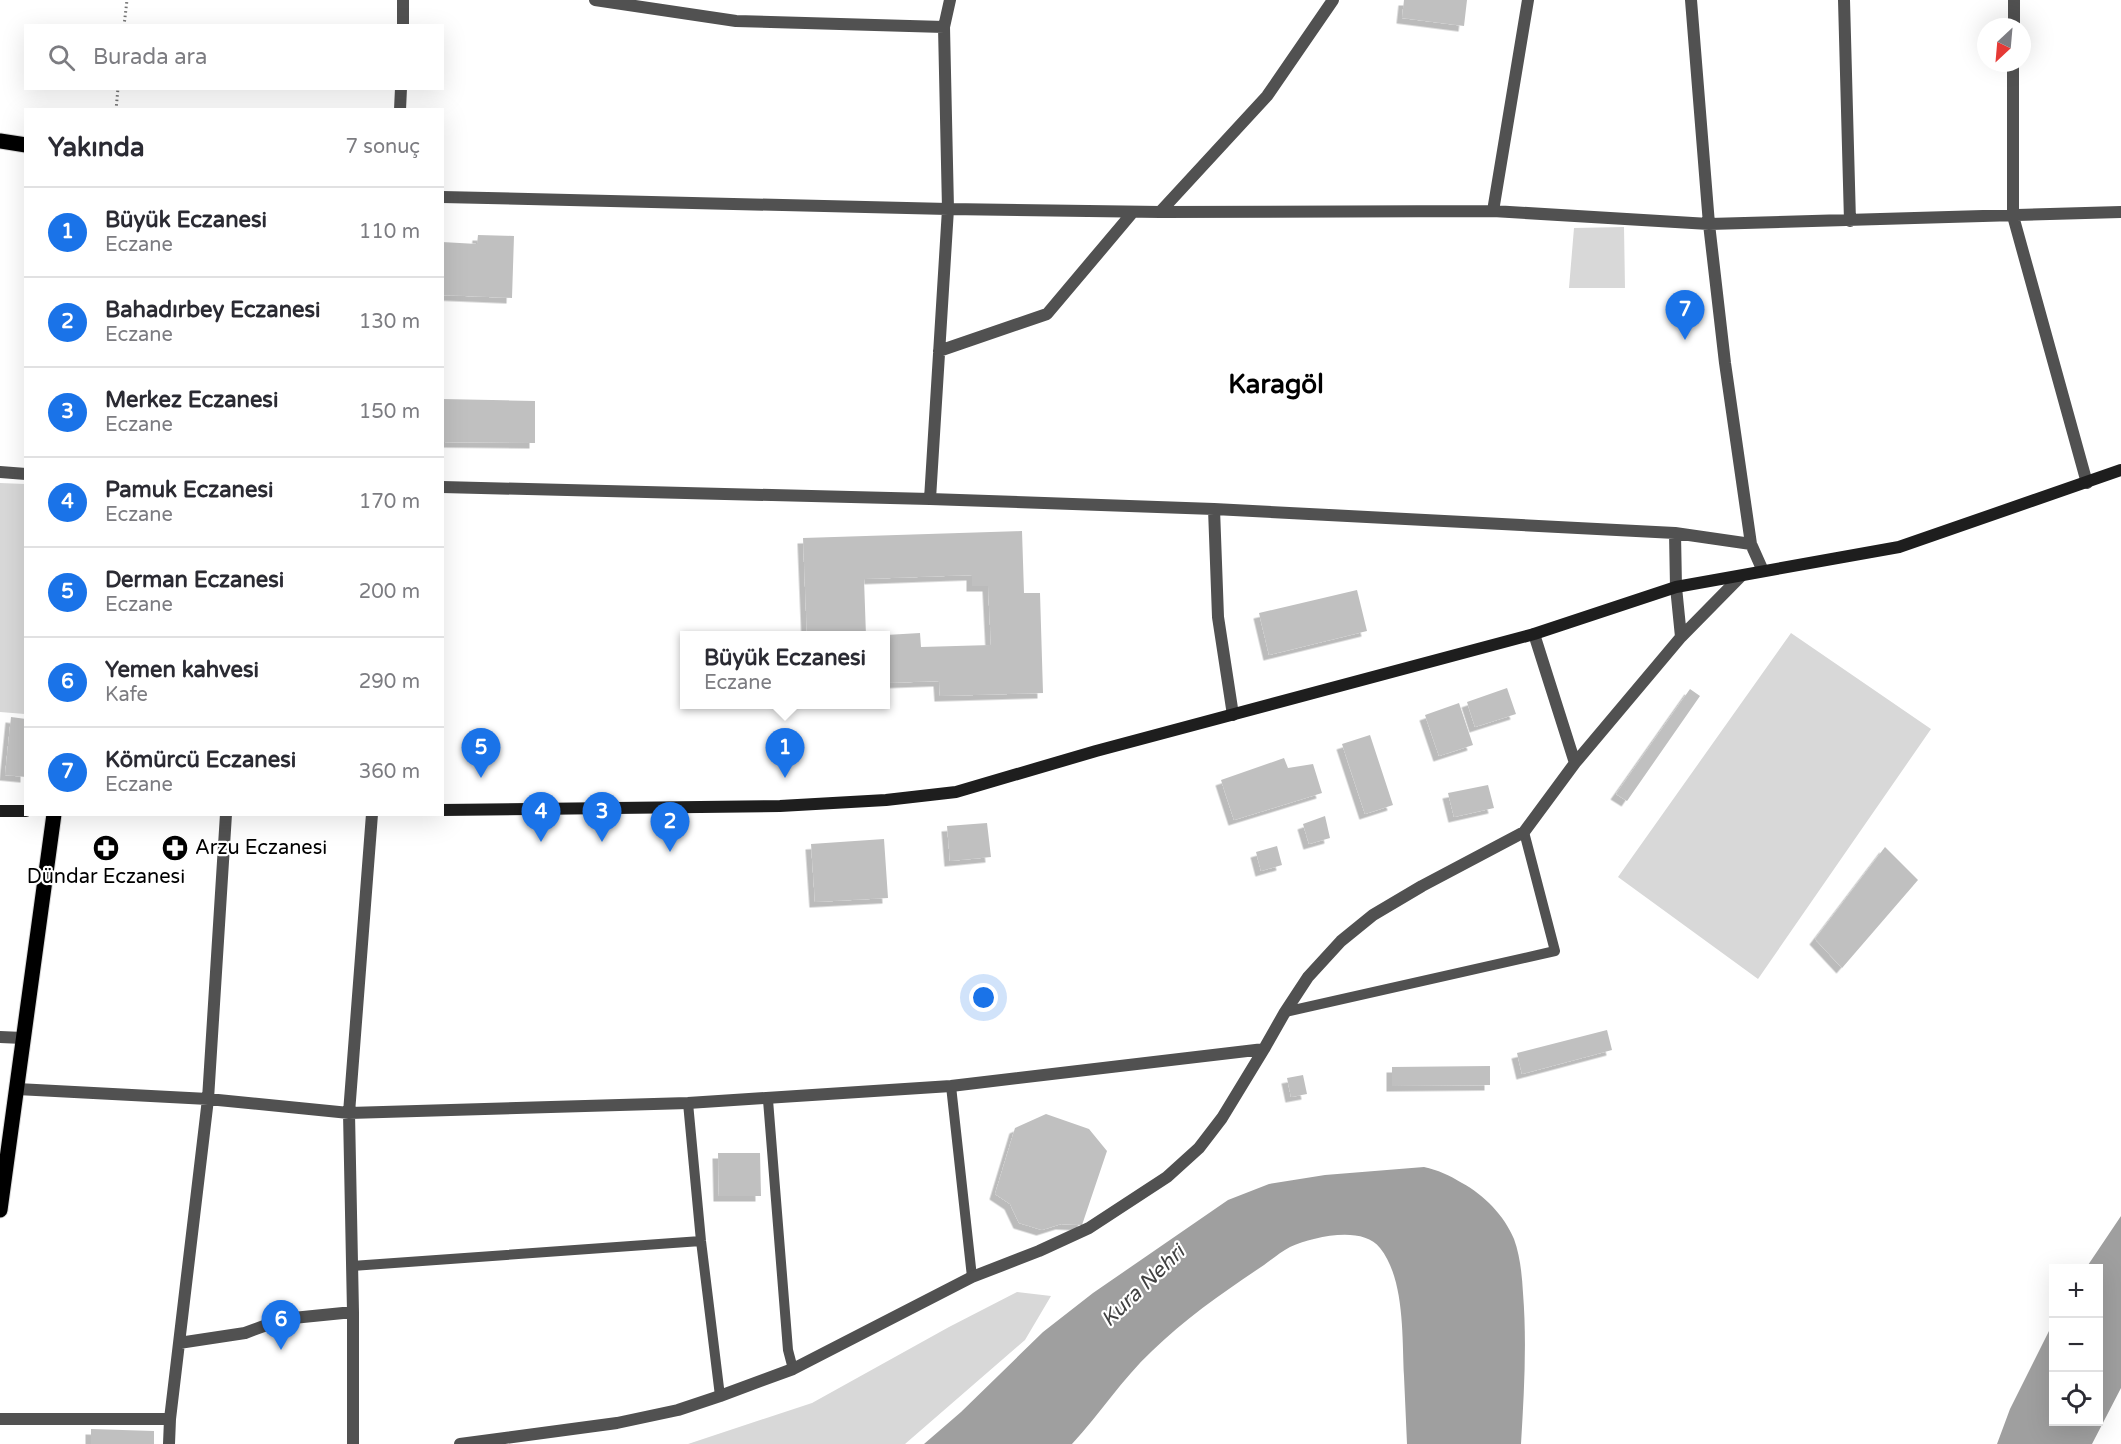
<!DOCTYPE html>
<html lang="tr">
<meta charset="utf-8">
<style>
body{margin:0;font-family:"Varela Round",sans-serif;background:#f2f2f3;color:#2b2b33}
.controls{position:absolute;right:18px;bottom:18px;display:grid;overflow:hidden;border-radius:0px;box-shadow:0 6px 24px #0002}
.controls button{width:54px;height:54px;display:grid;place-items:center;padding:0;border:0;border-bottom:2px solid #e1e1e2;background:#fff;color:#2b2b33;font:30px sans-serif}
.compass{position:absolute;left:1977px;top:18px;width:54px;height:54px;border-radius:50%;background:#fff;box-shadow:0 6px 24px #0002;rotate:206deg}
.you{position:absolute;left:984px;top:998px;width:21px;height:21px;margin:-15px;border:4px solid #fff;border-radius:50%;background:#1a73e8;box-shadow:0 0 0 9px #1a73e833}
.badge{display:grid;place-items:center;width:39px;height:39px;border-radius:50%;background:#1a73e8;color:#fff;font-size:20px;font-weight:700}
.pin{position:absolute;translate:-50% -50px;filter:drop-shadow(0 2px 3px #0008)}
.pin::after{content:'';position:absolute;top:32px;width:21px;height:18px;background:inherit;clip-path:polygon(0 0,100% 0,50% 100%)}
.popup{position:absolute;left:680px;top:631px;width:210px;height:78px;box-sizing:border-box;display:grid;place-content:center;border-radius:0px;background:#fff;filter:drop-shadow(0 2px 4px #0005);font-size:20px;white-space:nowrap;color:#7c7c81}
.popup b{font-size:22px;color:#2b2b33}
.popup::after{content:'';position:absolute;left:50%;top:100%;margin-left:-12px;border:12px solid transparent;border-top-color:#fff}
.list{margin:0;padding:0;list-style:none}
h2{display:flex;justify-content:space-between;align-items:center;height:78px;margin:0;padding:0 24px;font-size:26px}
h2 small{font-size:20px;font-weight:400;color:#7c7c81}
.list li{display:grid;grid-template-columns:39px 1fr auto;gap:18px;align-items:center;box-sizing:border-box;height:90px;padding:0 24px;border-top:2px solid #e1e1e2}
.list b{display:block;font-size:22px;white-space:nowrap}
.list p{margin:0;font-size:20px;white-space:nowrap;color:#7c7c81}
.list em{font-size:20px;font-style:normal;color:#7c7c81}
.icon{flex:none;width:33px;height:33px;fill:none;stroke:currentColor;stroke-width:2;stroke-linecap:round;stroke-linejoin:round}
.map{position:relative;flex:none;width:2121px;height:1444px;overflow:hidden}
.search{position:absolute;background:#fff;box-shadow:0 6px 24px #0002;left:24px;top:24px;width:420px;height:66px;display:flex;align-items:center;gap:15px;box-sizing:border-box;padding:0 21px;border-radius:0px;color:#7c7c81;font-size:22px}
.panel{position:absolute;background:#fff;box-shadow:0 6px 24px #0002;left:24px;top:108px;width:420px;height:708px;border-radius:0px}
.map>svg:first-child{display:block}
</style>
<div class="map">
<svg width="2121" height="1444" viewBox="0 0 2121 1444">
<defs>
<filter id="shadow"><feDropShadow dx="-5.5" dy="5.5" stdDeviation="0" flood-color="#0004"/></filter>
</defs>
<rect width="100%" height="100%" fill="#fff"/>
<path fill="#d8d8d8" d="M1624 227 1625 288H1569L1574 228Z
M0 483 25 484V714L0 712Z
M1791 633 1931 729 1758 979 1618 877Z
M1017 1292 1051 1296 1025 1340 905 1444H688L812 1403 949 1327Z"/>
<path fill="#9f9f9f" d="M1424 1167C1438 1170 1449 1175 1462 1183 1484 1195 1504 1215 1514 1239 1520 1255 1522 1275 1523 1293 1527 1343 1524 1394 1521 1444H1407C1406 1421 1405 1399 1404 1376 1402 1338 1405 1279 1380 1248 1362 1225 1313 1237 1290 1247 1281 1252 1272 1259 1264 1265 1225 1291 1186 1318 1152 1351 1122 1379 1100 1414 1072 1444H924L961 1412 1043 1332 1093 1293 1228 1200 1269 1184 1325 1175Z
M2121 1216V1388L2092 1444H1997L2010 1409 2053 1323 2054 1422H2098V1268H2086Z"/>
<path fill="#c0c0c0" filter="url(#shadow)" d="M1404 0H1467L1464 26 1402 18Z
M478 235 514 236 512 298 442 295V242L477 244Z
M442 399 535 401V443L442 442Z
M1022 531 1024 593H1040L1043 693 940 696 939 681 886 683V635L920 633 921 647 991 645 988 586H972V575L864 579 866 636H807L803 538Z
M1357 590 1367 631 1269 655 1259 613Z
M1507 688 1516 714 1475 727 1467 702Z
M1690 689 1700 696 1627 801 1616 794Z
M1459 703 1473 745 1439 756 1425 715Z
M11 717 26 719V777L5 775Z
M1370 735 1393 805 1365 814 1342 744Z
M1284 758 1288 768 1313 764 1322 793 1234 820 1221 780Z
M1488 785 1494 808 1454 817 1448 793Z
M1325 816 1330 838 1309 844 1303 824Z
M987 823 991 857 950 861 947 826Z
M884 839 888 898 815 902 811 844Z
M1277 846 1282 865 1261 871 1256 852Z
M1885 847 1918 880 1842 968 1815 939Z
M1607 1030 1612 1050 1522 1074 1517 1053Z
M1490 1066V1085L1392 1086V1067Z
M1303 1075 1307 1094 1291 1097 1287 1078Z
M1046 1114 1089 1129 1107 1151 1082 1225 1061 1224 1042 1230 1019 1223 1010 1204 995 1194 1015 1128Z
M718 1153H760L761 1196H719Z
M91 1429 154 1431V1444H91Z"/>
<g fill="none" stroke-linecap="round" stroke-linejoin="round">
<defs>
<path id="primary" d="M0 141 26 145
M0 1210 54 814"/>
</defs>
<use href="#primary" stroke="#dbdbdb" stroke-width="17"/>
<path stroke="#737373" stroke-width="3" stroke-dasharray="1.5 3" stroke-linecap="butt" d="M124 26 127 0
M116 110 118 88"/>
<path stroke="#515151" stroke-width="10" d="M1285 1012 1555 951 1524 832
M951 1086 972 1277
M768 1100 788 1350 793 1369
M688 1103 701 1241 720 1396
M352 1266 701 1241"/>
<path stroke="#515151" stroke-width="12" d="M595 0 736 21 944 27
M1691 0 1709 224 1725 363 1751 544
M1844 0 1850 221
M403 26V0
M2014 27V0
M2013 63V216L2087 483
M400 110 401 88
M442 197 948 209 1160 212 1493 211 1709 224 2121 212
M1493 211 1528 0
M1160 212 1267 96 1333 0
M939 351 1047 314 1133 212
M0 472 26 474
M442 487 930 499 1214 509 1675 533 1751 544 1763 571
M930 499 948 209 944 27 950 0
M1214 509 1218 617 1233 715
M1675 533 1676 587 1681 637
M1534 634 1575 763
M0 1037 23 1038
M17 1089 208 1099 349 1113 688 1103 951 1086 1264 1049 1285 1012 1308 977 1341 941 1373 915 1422 886 1524 832 1575 763 1681 637 1741 576
M179 1343 245 1333 283 1319 353 1312 349 1113 372 814
M0 1419H170
M169 1444 170 1419 208 1099 226 814
M353 1444V1312
M460 1444 617 1423 678 1410 720 1396 793 1369 972 1277 1039 1251 1089 1228 1167 1177 1199 1148 1222 1118 1264 1049"/>
<path stroke="#1e1e1e" stroke-width="12" d="M442 810 780 806 886 800 956 792 1096 751 1534 634 1676 587 1899 547 2121 470
M0 811H26"/>
<use href="#primary" stroke="#000" stroke-width="15"/>
</g>
<defs>
<symbol id="pharmacy-disc" viewBox="-11 -11 22 22"><circle r="9.5" fill="#000" stroke="#fff"/><path d="M-2-6h4v4h4v4h-4v4h-4v-4h-4v-4h4Z" fill="#fff"/></symbol>
</defs>
<g fill-rule="evenodd">
<use href="#pharmacy-disc" x="91" y="833" width="30" height="30"/>
<use href="#pharmacy-disc" x="160" y="833" width="30" height="30"/>
</g>
<g text-anchor="middle" dominant-baseline="central" stroke-width="4.5" stroke-linejoin="round" paint-order="stroke">
<g font-size="20" fill="#000" stroke="#fff" text-anchor="start">
<text x="195" y="848">Arzu Eczanesi</text>
<text x="106" y="877" text-anchor="middle">Dündar Eczanesi</text>
</g>
<g font-size="21" font-style="italic" fill="#404040" stroke="#fff">
<text transform="translate(1143 1286) rotate(-44)">Kura Nehri</text>
</g>
<g font-size="26" font-weight="bold" fill="#000" stroke="#fff">
<text x="1276" y="384">Karagöl</text>
</g>
</g>
</svg>
<div class="controls">
<button>+</button>
<button>−</button>
<button><svg class="icon" aria-label="locate" viewBox="0 0 24 24"><circle cx="12" cy="12" r="6"/><path d="M12 2v4M12 18v4M2 12h4M18 12h4"/></svg></button>
</div>
<svg class="compass" viewBox="-18 -18 36 36"><path d="M0-13l5 13h-10z" fill="#e53935"/><path d="M0 13l5-13h-10z" fill="#7c7c81"/></svg>
<div class="you"></div>
<div class="pin badge" style="left:785px;top:778px">1</div>
<div class="popup"><b>Büyük Eczanesi</b>Eczane</div>
<div class="pin badge" style="left:670px;top:852px">2</div>
<div class="pin badge" style="left:602px;top:842px">3</div>
<div class="pin badge" style="left:541px;top:842px">4</div>
<div class="pin badge" style="left:481px;top:778px">5</div>
<div class="pin badge" style="left:281px;top:1350px">6</div>
<div class="pin badge" style="left:1685px;top:340px">7</div>
<div class="search"><svg class="icon" aria-label="search" viewBox="0 0 24 24"><circle cx="10" cy="10" r="6"/><path d="M15 15l6 6"/></svg>Burada ara</div>
<section class="panel">
<h2>Yakında<small>7 sonuç</small></h2>
<ul class="list">
<li><span class="badge">1</span><div><b>Büyük Eczanesi</b><p>Eczane</p></div><em>110 m</em></li>
<li><span class="badge">2</span><div><b>Bahadırbey Eczanesi</b><p>Eczane</p></div><em>130 m</em></li>
<li><span class="badge">3</span><div><b>Merkez Eczanesi</b><p>Eczane</p></div><em>150 m</em></li>
<li><span class="badge">4</span><div><b>Pamuk Eczanesi</b><p>Eczane</p></div><em>170 m</em></li>
<li><span class="badge">5</span><div><b>Derman Eczanesi</b><p>Eczane</p></div><em>200 m</em></li>
<li><span class="badge">6</span><div><b>Yemen kahvesi</b><p>Kafe</p></div><em>290 m</em></li>
<li><span class="badge">7</span><div><b>Kömürcü Eczanesi</b><p>Eczane</p></div><em>360 m</em></li>
</ul>
</section>
</div>
